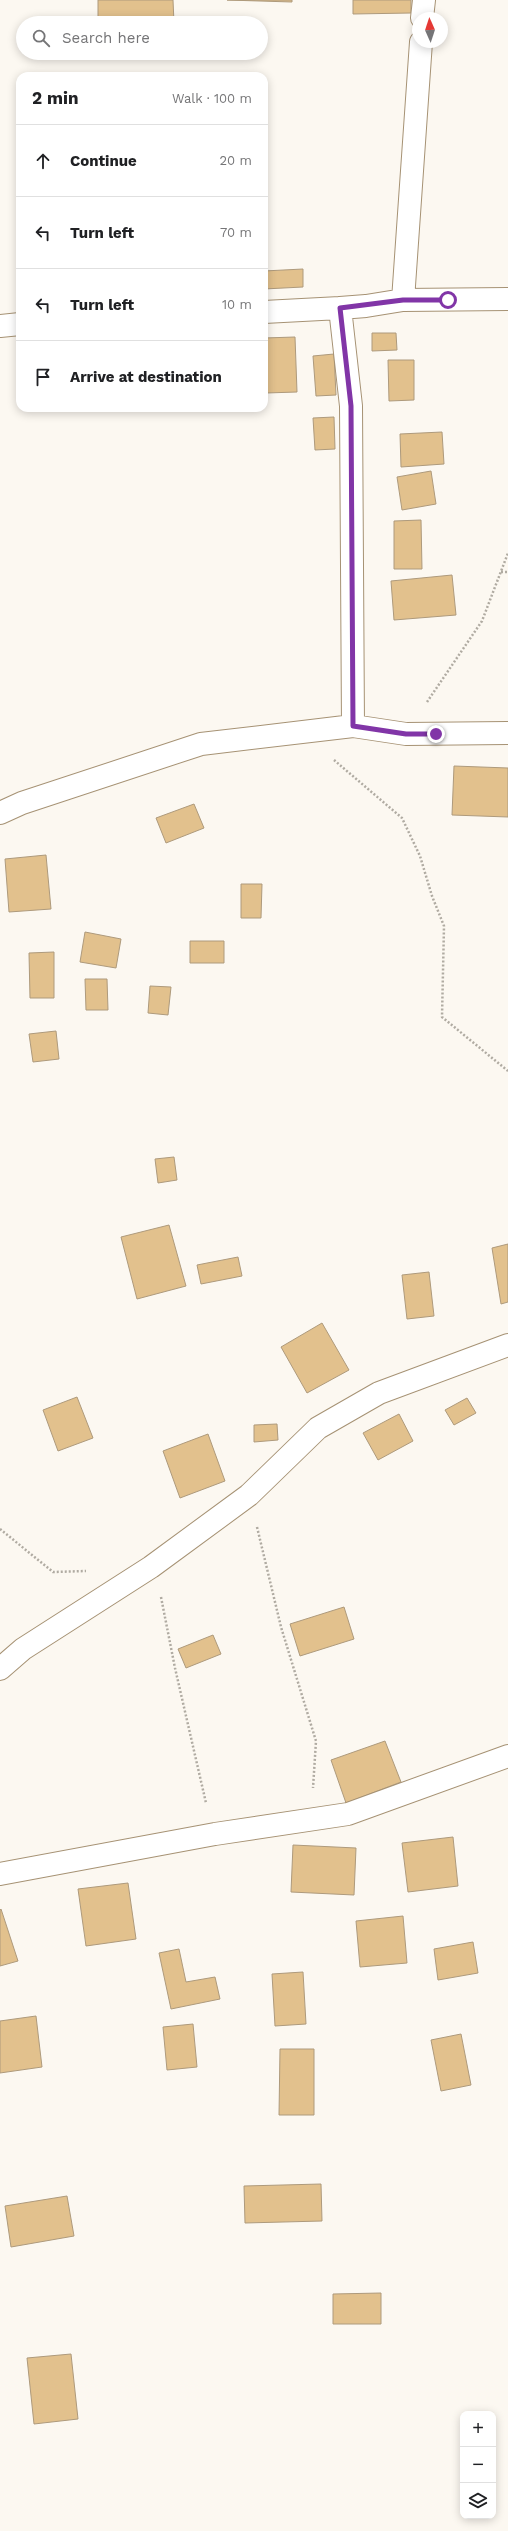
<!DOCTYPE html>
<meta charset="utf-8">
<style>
body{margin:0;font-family:"Work Sans",sans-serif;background:#f6f6f6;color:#202124}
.controls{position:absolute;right:12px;bottom:12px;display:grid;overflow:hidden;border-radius:8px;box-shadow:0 2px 10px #0003}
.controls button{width:36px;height:36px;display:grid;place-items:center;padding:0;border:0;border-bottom:1px solid #e0e0e0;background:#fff;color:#202124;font:20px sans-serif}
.compass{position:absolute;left:412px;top:12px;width:36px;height:36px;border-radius:50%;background:#fff;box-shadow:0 2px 10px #0003;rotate:357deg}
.stop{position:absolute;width:12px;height:12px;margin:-9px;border:3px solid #8135a7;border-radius:50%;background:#fff}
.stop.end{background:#8135a7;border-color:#fff;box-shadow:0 1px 4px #0008}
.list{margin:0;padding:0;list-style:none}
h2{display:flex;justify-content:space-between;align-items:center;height:52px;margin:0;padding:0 16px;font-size:17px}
h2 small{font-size:13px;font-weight:400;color:#757577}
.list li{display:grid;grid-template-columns:26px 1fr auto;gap:12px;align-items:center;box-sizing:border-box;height:72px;padding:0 16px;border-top:1px solid #e0e0e0}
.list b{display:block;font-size:15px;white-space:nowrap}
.list em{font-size:13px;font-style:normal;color:#757577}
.icon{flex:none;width:22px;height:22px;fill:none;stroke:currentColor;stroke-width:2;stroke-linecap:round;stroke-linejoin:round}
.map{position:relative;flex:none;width:508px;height:2531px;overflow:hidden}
.search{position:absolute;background:#fff;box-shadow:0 2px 10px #0003;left:16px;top:16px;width:252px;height:44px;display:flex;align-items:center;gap:10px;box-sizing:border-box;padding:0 14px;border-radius:22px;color:#757577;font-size:15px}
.panel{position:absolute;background:#fff;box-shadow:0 2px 10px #0003;left:16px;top:72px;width:252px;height:340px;border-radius:12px}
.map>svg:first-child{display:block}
</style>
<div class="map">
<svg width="508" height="2531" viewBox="0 0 508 2531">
<rect width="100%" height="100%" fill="#fcf8f1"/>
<path fill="#e2c18d" stroke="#ae9a7c" d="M98 0H173L174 23H98Z
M227 0H292V2Z
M353 0H411V13L353 14Z
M303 269V287L264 289V271Z
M372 333H396L397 350 372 351Z
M295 337 297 392 266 393 264 338Z
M334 354 336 395 316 396 313 356Z
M388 360H414V400L389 401Z
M334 417 335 449 315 450 313 418Z
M442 432 444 464 401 467 400 434Z
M431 471 436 504 402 510 397 477Z
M421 520 422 569H394V521Z
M452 575 456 615 394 620 391 581Z
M454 766 508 768V817L452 815Z
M194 804 204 828 166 843 156 818Z
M46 855 51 909 9 912 5 859Z
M241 884H262L261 918H241Z
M85 932 121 939 116 968 80 962Z
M190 941H224V963H190Z
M54 952V998H30L29 953Z
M85 979H107L108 1010H86Z
M150 986 171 987 168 1015 148 1013Z
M56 1031 59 1059 33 1062 29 1034Z
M174 1157 177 1180 158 1183 155 1159Z
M169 1225 186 1286 137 1299 121 1237Z
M508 1244V1302L501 1304 492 1248Z
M238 1257 242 1276 201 1284 197 1265Z
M429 1272 434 1316 407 1319 402 1275Z
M322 1323 349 1370 307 1393 281 1347Z
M77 1397 93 1438 58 1451 43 1410Z
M467 1398 476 1413 454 1425 445 1410Z
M399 1414 413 1441 378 1460 363 1433Z
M277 1424 278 1440 254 1442V1425Z
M208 1434 225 1481 180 1498 163 1451Z
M344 1607 354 1639 300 1656 290 1624Z
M213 1635 221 1654 186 1668 178 1649Z
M385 1741 401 1782 346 1803 331 1760Z
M453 1837 458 1886 408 1892 402 1843Z
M293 1845 356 1848 354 1895 291 1892Z
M128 1883 136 1939 86 1946 78 1889Z
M1 1909 18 1961 0 1966V1910Z
M403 1916 407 1963 360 1967 356 1921Z
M473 1942 478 1973 438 1980 434 1949Z
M179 1949 186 1982 215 1977 220 1999 171 2009 159 1953Z
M303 1972 306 2024 275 2026 272 1974Z
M36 2016 42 2067 0 2073V2021Z
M193 2024 197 2067 167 2070 163 2027Z
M461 2034 471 2085 441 2091 431 2040Z
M280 2049H314V2115H279Z
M321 2184 322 2221 245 2223 244 2186Z
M67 2196 74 2236 11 2247 5 2206Z
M381 2293V2324H333V2294Z
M71 2354 78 2419 34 2424 27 2358Z"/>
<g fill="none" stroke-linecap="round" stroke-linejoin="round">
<defs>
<path id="minor" d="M422 18 424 0
M403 300 421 42
M264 312 340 308
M0 326 20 324
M353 726 351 406 340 308 366 306 403 300 508 299
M0 813 22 803 201 744 353 726 406 734 508 733
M0 1669 23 1649 151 1567 249 1495 318 1428 379 1393 508 1345
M0 1874 215 1834 348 1814 508 1756"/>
</defs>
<use href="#minor" stroke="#a69274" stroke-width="24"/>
<path stroke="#b0aba2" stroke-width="2.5" stroke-dasharray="2 2" stroke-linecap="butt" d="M501 572H508
M427 702 482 621 508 553
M334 760 402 818 420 856 432 896 444 926 442 1017 508 1071
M257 1527 281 1627 316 1741 313 1788
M0 1529 53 1572 86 1571
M161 1597 175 1668 206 1803"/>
<use href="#minor" stroke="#fff" stroke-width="22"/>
</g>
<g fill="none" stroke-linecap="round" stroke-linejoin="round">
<path stroke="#8135a7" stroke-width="5" d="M436 734H406L353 726 351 406 340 308 403 300H448"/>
</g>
</svg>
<div class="controls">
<button>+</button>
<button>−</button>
<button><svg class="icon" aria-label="layers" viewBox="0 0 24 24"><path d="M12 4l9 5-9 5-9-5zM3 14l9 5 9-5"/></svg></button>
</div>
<svg class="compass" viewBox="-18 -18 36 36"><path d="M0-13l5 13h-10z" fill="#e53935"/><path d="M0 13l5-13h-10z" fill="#757577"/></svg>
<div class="stop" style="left:448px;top:300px"></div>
<div class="stop end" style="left:436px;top:734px"></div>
<div class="search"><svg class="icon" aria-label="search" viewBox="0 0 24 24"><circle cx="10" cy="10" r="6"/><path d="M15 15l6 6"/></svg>Search here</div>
<section class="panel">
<h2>2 min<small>Walk · 100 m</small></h2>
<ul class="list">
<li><svg class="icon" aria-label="ahead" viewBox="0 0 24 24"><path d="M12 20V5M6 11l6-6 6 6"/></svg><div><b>Continue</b></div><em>20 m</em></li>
<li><svg class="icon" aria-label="left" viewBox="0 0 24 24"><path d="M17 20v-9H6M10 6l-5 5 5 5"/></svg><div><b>Turn left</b></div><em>70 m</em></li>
<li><svg class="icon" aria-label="left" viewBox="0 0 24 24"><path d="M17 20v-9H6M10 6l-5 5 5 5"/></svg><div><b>Turn left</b></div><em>10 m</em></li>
<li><svg class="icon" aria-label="arrive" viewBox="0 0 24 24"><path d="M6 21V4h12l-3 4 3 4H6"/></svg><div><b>Arrive at destination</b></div></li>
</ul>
</section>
</div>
